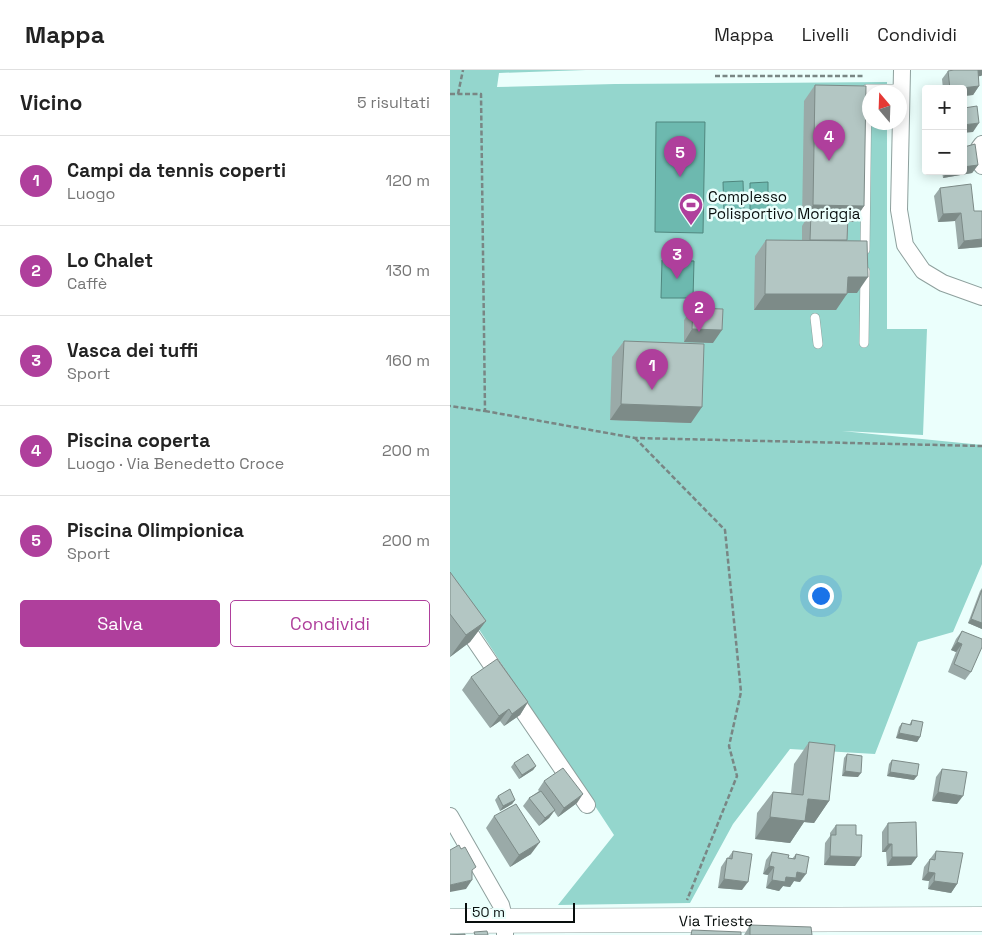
<!DOCTYPE html>
<html lang="it">
<meta charset="utf-8">
<style>
body{margin:0;font-family:"Space Grotesk",sans-serif;background:#f6f6f6;color:#222}
.controls{position:absolute;right:15px;top:15px;display:grid;overflow:hidden;border-radius:5px;box-shadow:0 2px 12px #0003}
.controls button{width:45px;height:45px;display:grid;place-items:center;padding:0;border:0;border-bottom:1px solid #e0e0e0;background:#fff;color:#222;font:25px sans-serif}
.compass{position:absolute;left:412px;top:15px;width:45px;height:45px;border-radius:50%;background:#fff;box-shadow:0 2px 12px #0003;rotate:341deg}
.scale{position:absolute;left:15px;bottom:12px;width:110px;box-sizing:border-box;padding-left:5px;border:2px solid #080e0d;border-top:0;font-size:14px;line-height:18px;white-space:nowrap;color:#080e0d;-webkit-text-stroke:4px #ebfffc;paint-order:stroke}
.you{position:absolute;left:370px;top:525px;width:18px;height:18px;margin:-12px;border:4px solid #fff;border-radius:50%;background:#1a73e8;box-shadow:0 0 0 8px #1a73e833}
.badge{display:grid;place-items:center;width:32px;height:32px;border-radius:50%;background:#af3f9c;color:#fff;font-size:16px;font-weight:700}
.pin{position:absolute;translate:-50% -41px;filter:drop-shadow(0 1px 2px #0008)}
.pin::after{content:'';position:absolute;top:26px;width:18px;height:15px;background:inherit;clip-path:polygon(0 0,100% 0,50% 100%)}
.list{margin:0;padding:0;list-style:none}
h2{display:flex;justify-content:space-between;align-items:center;height:65px;margin:0;padding:0 20px;font-size:21px}
h2 small{font-size:16px;font-weight:400;color:#767676}
.list li{display:grid;grid-template-columns:32px 1fr auto;gap:15px;align-items:center;box-sizing:border-box;height:90px;padding:0 20px;border-top:1px solid #e0e0e0}
.list b{display:block;font-size:19px;white-space:nowrap}
.list p{margin:0;font-size:16px;white-space:nowrap;color:#767676}
.list em{font-size:16px;font-style:normal;color:#767676}
.actions{display:flex;gap:10px;padding:15px 20px}
.actions a{flex:1;padding:11px 0;border:1px solid #af3f9c;border-radius:5px;text-align:center;font-size:18px;color:#af3f9c}
.actions .main{background:#af3f9c;color:#fff}
.map{position:relative;flex:none;width:532px;height:865px;overflow:hidden}
header{display:flex;align-items:center;gap:30px;box-sizing:border-box;height:70px;padding:0 25px;background:#fff;border-bottom:1px solid #e0e0e0}
header strong{font-size:24px}
nav{display:flex;gap:28px;margin-inline-start:auto;font-size:18px}
main{display:flex}
aside{flex:1;background:#fff}
.map>svg:first-child{display:block}
</style>
<header>
<strong>Mappa</strong>
<nav><a>Mappa</a><a>Livelli</a><a>Condividi</a></nav>
</header>
<main>
<aside>
<h2>Vicino<small>5 risultati</small></h2>
<ul class="list">
<li><span class="badge">1</span><div><b>Campi da tennis coperti</b><p>Luogo</p></div><em>120 m</em></li>
<li><span class="badge">2</span><div><b>Lo Chalet</b><p>Caffè</p></div><em>130 m</em></li>
<li><span class="badge">3</span><div><b>Vasca dei tuffi</b><p>Sport</p></div><em>160 m</em></li>
<li><span class="badge">4</span><div><b>Piscina coperta</b><p>Luogo · Via Benedetto Croce</p></div><em>200 m</em></li>
<li><span class="badge">5</span><div><b>Piscina Olimpionica</b><p>Sport</p></div><em>200 m</em></li>
</ul>
<div class="actions"><a class="main">Salva</a><a>Condividi</a></div>
</aside>
<div class="map">
<svg width="532" height="865" viewBox="0 0 532 865">
<rect width="100%" height="100%" fill="#ebfffc"/>
<path fill="#94d6cd" d="M0 0H136L49 3 47 17 165 14 437 12V22H420V52L437 53V259H477L473 365 392 361 532 375V494L503 562 468 572 425 684 340 679 283 754 240 833 108 835 164 765 0 515Z"/>
<path fill="#6db9af" stroke="#4f867e" d="M206 52H255L253 163 205 162Z
M293 111 294 141 274 142 273 112Z
M318 112V140H300V113Z
M212 190 244 191 243 228H211Z"/>
<g fill="none" stroke-linecap="round" stroke-linejoin="round">
<defs>
<path id="lane" d="M415 180 417 19H452
M365 248 368 274
M414 273 415 201"/>
<path id="street" d="M452 0 449 140 455 175 473 201 493 213 532 227
M532 74 529 78 532 96
M0 534 137 735
M0 746 51 835 55 851V865"/>
<g id="secondary">
<path id="s1" d="M0 851 532 849"/>
</g>
</defs>
<use href="#lane" stroke="#8ea09d" stroke-width="10"/>
<use href="#street" stroke="#8ea09d" stroke-width="18"/>
<use href="#secondary" stroke="#8ea09d" stroke-width="25"/>
<path stroke="#798684" stroke-width="2.5" stroke-dasharray="5 2.5" stroke-linecap="butt" d="M265 6H415
M0 24H31L35 341 0 336
M8 24 13 0
M35 341 185 368 532 376
M185 368 275 460 291 622 279 676 287 706 237 830"/>
<use href="#lane" stroke="#fff" stroke-width="9"/>
<use href="#street" stroke="#fff" stroke-width="16"/>
<use href="#secondary" stroke="#fff" stroke-width="24"/>
</g>
<path fill="#9aaaa8" d="M532 0V5L531 6H528L529 16 523 25 513 26V19H493L492 9 498 1Z
M365 15 414 136 403 152H398L397 170 407 223H397L386 240H304L305 186 316 170H352V156L355 151H352L354 31Z
M514 77 528 95 522 103 493 108 492 101H513Z
M490 118 524 141 532 177 508 179 505 151 488 152 484 126Z
M243 238 263 273 234 272V250Z
M174 271 241 353 160 350 162 287Z
M0 502 36 551 20 572 0 587Z
M532 518V559L518 553 530 521Z
M512 561 521 602 515 610 498 602 506 582 501 580 506 569Z
M21 607 78 632 70 645 54 656 50 651 40 658 12 620Z
M462 650 470 667 467 672 446 668 449 657 452 653 459 655Z
M359 672 379 731 364 753 354 752 340 773 305 769 307 743 323 722 341 723 344 694Z
M397 684 408 707 392 706 394 688Z
M442 690 464 710 437 706 439 694Z
M64 693 86 696 83 700 69 709 61 697Z
M492 699 507 734 482 731 486 707Z
M94 711 127 733 108 747 104 741 99 748 89 756 73 736 79 728 89 721 88 720Z
M48 726 65 730 62 734 50 741 45 730Z
M44 746 81 784 60 797 36 758Z
M438 753 467 787 461 795 437 796 436 782H432V762Z
M386 755 406 765 405 796 374 795 375 773 380 766V763Z
M283 781 292 820 268 818 271 797 277 788H278Z
M486 781 507 814 501 823 478 819 479 811 472 810 474 797Z
M322 782 338 788 342 789 346 784 350 812 344 811 340 817 333 816 329 821 316 818 318 805 313 804 316 790Z
M300 855 362 865H294Z"/>
<path fill="#7d8b88" d="M526 0H532V5L531 6 522 7Z
M529 16 523 25 513 26V19H511L512 18Z
M529 53 523 62 513 63V55Z
M528 95 522 103 493 108 497 101H513V97Z
M363 135 414 136 403 152H363L368 143V139L361 150V143L355 151H352Z
M511 143 505 151 488 152 493 144Z
M532 169V177L508 179 514 171Z
M398 207H418L407 223H386Z
M315 224H397L386 240H304Z
M242 259 272 260 263 273 234 272Z
M171 334 252 337 241 353 160 350Z
M521 549 532 553V559L518 553Z
M36 551 20 572 0 587 16 565Z
M507 572 512 574 506 582 501 580Z
M78 632 70 645 54 656 62 644Z
M59 639 50 651 40 658 49 646Z
M449 663 470 667 467 672 446 668Z
M86 696 83 700 69 709 72 705Z
M395 701 411 703 408 707 392 706Z
M440 702 467 706 464 710 437 706Z
M488 722 513 726 507 734 482 731Z
M133 724 127 733 108 747 114 738Z
M358 729 379 731 364 753 354 752 340 773 305 769 320 747Z
M65 730 62 734 50 741 53 736Z
M105 740 99 748 89 756 95 748Z
M90 772 81 784 60 797 69 785Z
M438 774H442L436 782H432Z
M380 786 411 787 405 796 374 795Z
M442 787H467L461 795 437 796Z
M319 796 324 797 318 805 313 804Z
M347 802 356 804 350 812 344 811 340 817 333 816 329 821 316 818 322 810 336 807Z
M478 802 485 803 479 811 472 810Z
M274 809 298 812 292 820 268 818Z
M22 810 16 819 0 822V815Z
M484 811 507 814 501 823 478 819Z"/>
<path fill="#b3c6c3" stroke="#7d8b88" d="M504 0H528L529 16 512 18V19H500L498 1Z
M365 15 416 16 414 136 363 135Z
M513 33 514 38 527 36 529 53 513 55Z
M513 64 514 77 525 74 528 95 513 97Z
M521 114 524 141H532V169L514 171 511 143 493 144 490 118Z
M368 139H391L390 145H398L397 170H360L361 143H368Z
M316 170 417 171 418 207H398L397 224H315Z
M243 238 273 239 272 260 242 259Z
M174 271 254 274 252 337 171 334Z
M0 502 36 551 16 565 0 544Z
M532 520V553L521 549Z
M512 561 532 569V577L521 602 504 594 512 574 507 572Z
M47 589 78 632 62 644 59 639 49 646 21 607Z
M462 650 473 652 470 667 449 663 452 653 461 655Z
M359 672 385 675 379 731 358 729 355 751 320 747 323 722 353 725Z
M78 684 86 696 72 705 64 693Z
M397 684 412 686 411 703 395 701Z
M442 690 469 694 467 706 440 702Z
M113 698 133 724 114 738 94 711Z
M492 699 517 702 513 726 488 722Z
M60 719 65 730 53 736 48 726Z
M91 721 105 740 95 748 79 728Z
M66 734 90 772 69 785 44 746Z
M466 752 467 787H442V774H438V753Z
M386 755H406V765H412L411 787 380 786 381 765H386Z
M9 775 11 779 15 777 26 797 22 800V810L0 815V780Z
M283 781 302 784 298 812 274 809 277 788 282 789Z
M486 781 513 783 507 814 484 811 485 803 478 802 480 789 485 790Z
M322 782 339 785 338 788 345 789 346 784 359 787 356 804 347 802 346 808 336 807 335 812 322 810 324 797 319 796Z
M300 855 361 857 362 865H300Z
M242 860 291 862V865H241Z
M37 861 38 865H25L24 862Z
M15 864V865H0Z"/>
<defs>
<symbol id="stadium-pin" viewBox="-11 -11 22 30"><path d="M0 17L-7.5 6A9.5 9.5 0 1 1 7.5 6Z" fill="#af3f9c" stroke="#ebfffc"/><path d="M0-5a6.5 5 0 1 0 0 10a6.5 5 0 1 0 0-10ZM-3.5-1.8h7v3.6h-7Z" fill="#fff"/></symbol>
</defs>
<g fill-rule="evenodd">
<use href="#stadium-pin" x="227" y="121" width="28" height="38"/>
</g>
<g text-anchor="middle" dominant-baseline="central" stroke-width="5" stroke-linejoin="round" paint-order="stroke">
<g font-size="15" fill="#080e0d" stroke="#ebfffc" text-anchor="start">
<text x="258" y="126">Complesso<tspan x="258" dy="17">Polisportivo Moriggia</tspan></text>
</g>
<g font-size="15" fill="#080e0d" stroke="#ebfffc">
<text stroke="none"><textPath href="#s1" startOffset="266">Via Trieste</textPath></text>
</g>
</g>
</svg>
<div class="controls">
<button>+</button>
<button>−</button>
</div>
<svg class="compass" viewBox="-18 -18 36 36"><path d="M0-13l5 13h-10z" fill="#e53935"/><path d="M0 13l5-13h-10z" fill="#767676"/></svg>
<div class="scale">50 m</div>
<div class="you"></div>
<div class="pin badge" style="left:202px;top:320px">1</div>
<div class="pin badge" style="left:249px;top:262px">2</div>
<div class="pin badge" style="left:227px;top:209px">3</div>
<div class="pin badge" style="left:379px;top:91px">4</div>
<div class="pin badge" style="left:230px;top:107px">5</div>
</div>
</main>
